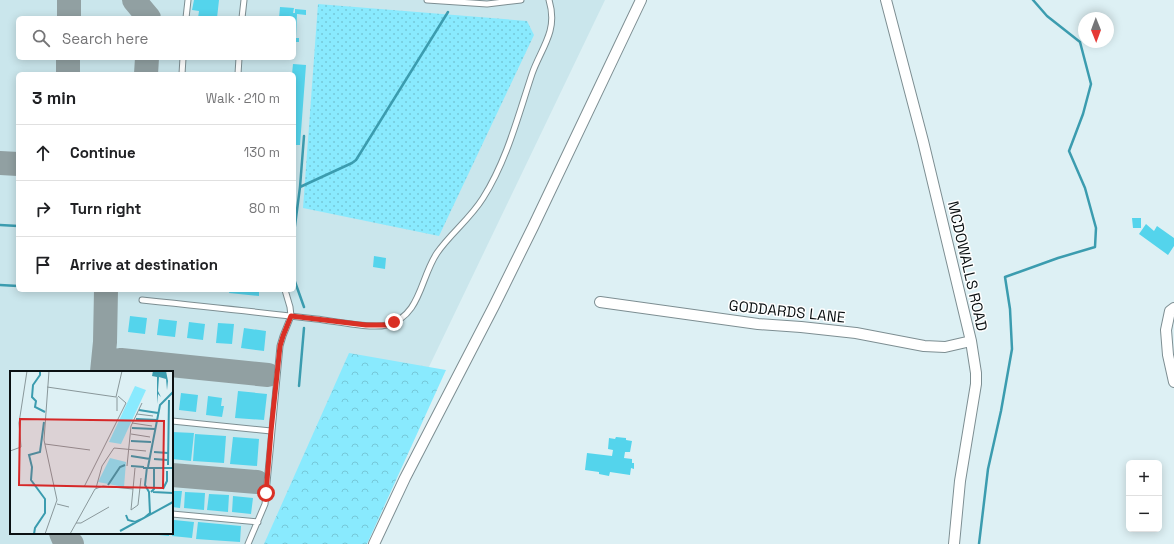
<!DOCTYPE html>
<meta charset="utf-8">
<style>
body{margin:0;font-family:"Space Grotesk",sans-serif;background:#f2f2f2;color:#202124}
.controls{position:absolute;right:12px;bottom:12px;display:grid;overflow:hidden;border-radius:6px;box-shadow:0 2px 10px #0003}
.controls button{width:36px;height:36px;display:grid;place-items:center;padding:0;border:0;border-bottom:1px solid #e0e0e0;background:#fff;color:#202124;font:20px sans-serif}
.compass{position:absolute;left:1078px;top:12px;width:36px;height:36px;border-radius:50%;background:#fff;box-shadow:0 2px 10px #0003;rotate:179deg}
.stop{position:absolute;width:12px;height:12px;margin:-9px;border:3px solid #d93025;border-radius:50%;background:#fff}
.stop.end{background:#d93025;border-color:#fff;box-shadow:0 1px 4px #0008}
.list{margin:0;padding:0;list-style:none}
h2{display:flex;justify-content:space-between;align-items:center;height:52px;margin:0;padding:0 16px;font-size:17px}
h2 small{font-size:13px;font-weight:400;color:#757577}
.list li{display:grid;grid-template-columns:26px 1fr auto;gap:12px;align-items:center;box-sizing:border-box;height:56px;padding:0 16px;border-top:1px solid #e0e0e0}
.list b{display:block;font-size:15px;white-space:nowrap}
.list em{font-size:13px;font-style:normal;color:#757577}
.icon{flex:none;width:22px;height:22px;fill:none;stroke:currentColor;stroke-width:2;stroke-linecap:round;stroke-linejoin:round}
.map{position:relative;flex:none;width:1174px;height:544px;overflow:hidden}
.search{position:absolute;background:#fff;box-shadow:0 2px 10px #0003;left:16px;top:16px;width:280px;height:44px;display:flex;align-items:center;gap:10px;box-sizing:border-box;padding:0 14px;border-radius:6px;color:#757577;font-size:15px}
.panel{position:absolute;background:#fff;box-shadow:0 2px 10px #0003;left:16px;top:72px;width:280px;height:220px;border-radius:6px}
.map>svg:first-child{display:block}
</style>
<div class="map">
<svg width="1174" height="544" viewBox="0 0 1174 544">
<defs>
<pattern id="grass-dots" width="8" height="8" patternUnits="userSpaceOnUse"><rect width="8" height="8" fill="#89eafe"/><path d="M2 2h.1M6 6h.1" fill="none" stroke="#75c8d9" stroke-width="1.8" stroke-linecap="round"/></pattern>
<pattern id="forest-crowns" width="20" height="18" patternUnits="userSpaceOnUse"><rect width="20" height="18" fill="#89eafe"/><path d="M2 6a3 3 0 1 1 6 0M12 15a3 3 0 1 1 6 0" fill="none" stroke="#75c8d9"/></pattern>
</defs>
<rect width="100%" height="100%" fill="#ddf0f4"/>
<path fill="#cae6ec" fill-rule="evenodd" d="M0 0H605L344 544H0ZM18 18H294V58H18ZM18 74H294V290H18ZM11 372H172V533H11Z"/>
<path fill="url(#grass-dots)" d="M318 4 527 21 534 35 439 236 303 208Z"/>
<path fill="url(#forest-crowns)" d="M349 353 446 370 367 544H264Z"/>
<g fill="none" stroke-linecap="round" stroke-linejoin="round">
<path stroke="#3b9caf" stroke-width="2.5" d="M300 187 352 163 356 160 448 12
M0 225 18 226
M294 233 300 187 304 136
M294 279 304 307
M0 285 18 286
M72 290H73
M299 386 304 328
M979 544 988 469 1001 411 1012 349 1010 309 1005 277 1058 258 1095 247 1096 228 1085 188 1069 151 1083 114 1091 84 1080 42 1047 16 1033 0"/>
<path stroke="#91a0a2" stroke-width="24" d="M134 0 149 18
M69 18V0
M68 74V58
M146 74 147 58
M0 163 18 164
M102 372 105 342 106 290
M103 372C107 365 113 361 121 360L268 375
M172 475 257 482
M61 533 64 540 72 544"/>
</g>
<path fill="#54d4ec" d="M194 0H219L217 18H198L199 11 192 10Z
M280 7 294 8 293 13H295V9L306 10V15L297 14 296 38H299V42H294V18H279Z
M293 64 306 65 300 145H294V74H292Z
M1132 218H1141V228H1133Z
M1146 224 1154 231 1157 226 1174 238V246L1168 255 1139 234Z
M374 256 386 258 385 269 373 267Z
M230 290H259V296L229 293Z
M130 316 147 318 145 334 128 332Z
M159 319 177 321 175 337 157 335Z
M189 322 205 324 203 340 187 338Z
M218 323 234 324 232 344 216 343Z
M244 328 266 331 264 351 241 348Z
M238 391 267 394 264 420 235 418Z
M181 393 198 395 196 412 179 410Z
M208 396 222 398 221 406H224L222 417 206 415Z
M172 432 194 433 191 461 172 459Z
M195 434 226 436 224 463 193 461Z
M233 437 259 439 257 466 230 464Z
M616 437 626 438V440L632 441 630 452H625L624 458 632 459V463H634V469L631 468 630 475 610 472 609 476 599 474V472L585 470 587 453 612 456 613 450 608 449 609 438 615 439Z
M172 491H182L180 508 172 507Z
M185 492 205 493 204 510 184 508Z
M209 494 229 495 228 512 207 510Z
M233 496 253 498 251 514 232 512Z
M174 520 194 522 192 538 172 536Z
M198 522 241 526 240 542 196 539Z
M148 533H169V536L148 534Z"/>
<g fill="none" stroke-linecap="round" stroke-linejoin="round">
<defs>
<path id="service" d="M427 0 487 4 521 0
M186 18 188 0
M242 18 244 0
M182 74 183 58
M238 74 239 58
M142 300C200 306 258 312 316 319 335 321 370 329 387 325 421 316 420 278 437 253 450 234 470 219 483 198 507 160 518 116 532 74 537 59 546 46 550 31 553 20 552 10 549 0
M172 421 271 431
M172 514 258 522
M248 544 265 504 280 346 283 336 291 316 290 307 285 290"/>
<path id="minor" d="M886 0 923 141 971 341 976 373V384L960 481 954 544
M600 302 758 324 801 327 856 333 924 346 945 347 971 341
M1174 308 1170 311 1166 330 1168 355 1174 382
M374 544 405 478 494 306 533 227 641 0"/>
</defs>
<use href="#service" stroke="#7d8e92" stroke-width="7"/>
<use href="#minor" stroke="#7d8e92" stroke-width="12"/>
<use href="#service" stroke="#fff" stroke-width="5"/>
<use href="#minor" stroke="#fff" stroke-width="10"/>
</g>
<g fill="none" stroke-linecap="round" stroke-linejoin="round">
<path stroke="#d93025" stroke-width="5" d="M266 493 271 431 280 346 283 336 291 316 366 325H387L394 322"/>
</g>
<g text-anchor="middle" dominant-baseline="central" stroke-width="3" stroke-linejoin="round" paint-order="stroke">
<g font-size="15" fill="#0b1113" stroke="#fff">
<text transform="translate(968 266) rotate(77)">MCDOWALLS ROAD</text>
<text transform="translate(787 311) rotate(6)">GODDARDS LANE</text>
</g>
</g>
<g transform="translate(10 371)">
<rect width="163" height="163" fill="#ddf0f4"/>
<path d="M100 87 116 91 114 116 88 111Z" fill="#89eafe"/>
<path d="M125 15 136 19 111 73 99 71Z" fill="#89eafe"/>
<path d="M143 0H156L158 10 157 19 156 8 149 6 148 20 151 26 148 23 147 33V6L142 5Z" fill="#3b9caf"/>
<path fill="none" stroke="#3b9caf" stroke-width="2" d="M30 0V4L23 14 22 26 26 30 25 36 35 41M129 39 148 42M126 48 147 49M122 57 145 58M121 70 141 71M144 81 158 82M121 85 140 88M144 88 157 89M158 94 159 29M121 95 134 96M138 96 150 34 163 21M133 97H163M98 114 110 96 115 94M153 118 157 110V100M141 121 144 118V96M143 121 163 122M116 144 118 149 125 151 132 148M134 147 140 142 139 121 135 114 137 96M110 160 163 131M24 163 25 157 35 142V128L21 109 22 96 19 84 30 81 34 51"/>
<path fill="none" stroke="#89979a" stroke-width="1" d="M37 16 106 26 112 0M107 40V26M127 43 143 45M122 52 142 55M121 63 140 66M35 73 80 79M0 80 11 76 9 52 17 0M117 95 121 55 132 32M74 116 116 32 108 25M86 117 92 95 104 77 136 80M47 133 59 136M121 139 125 97M121 139 128 134 131 107M66 152H71L99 136M35 163 47 129 34 69 39 0M60 163 85 118 93 115 123 118"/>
<path fill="#d62828" fill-opacity="0.15" stroke="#d62828" stroke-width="2" d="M10 48 154 50 153 117 9 114Z"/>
<rect width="163" height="163" fill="none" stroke="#0b1113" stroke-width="2"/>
</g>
</svg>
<div class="controls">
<button>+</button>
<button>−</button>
</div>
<svg class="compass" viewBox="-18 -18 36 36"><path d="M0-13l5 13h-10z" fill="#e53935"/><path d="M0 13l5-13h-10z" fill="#757577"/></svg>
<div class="stop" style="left:266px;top:493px"></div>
<div class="stop end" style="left:394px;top:322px"></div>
<div class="search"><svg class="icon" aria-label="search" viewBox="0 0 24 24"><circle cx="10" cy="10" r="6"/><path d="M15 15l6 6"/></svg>Search here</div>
<section class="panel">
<h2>3 min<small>Walk · 210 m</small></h2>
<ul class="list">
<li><svg class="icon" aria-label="ahead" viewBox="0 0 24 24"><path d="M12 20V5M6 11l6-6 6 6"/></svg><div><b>Continue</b></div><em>130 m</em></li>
<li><svg class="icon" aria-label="right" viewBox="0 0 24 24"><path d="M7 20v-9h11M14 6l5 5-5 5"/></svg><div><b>Turn right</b></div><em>80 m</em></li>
<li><svg class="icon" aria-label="arrive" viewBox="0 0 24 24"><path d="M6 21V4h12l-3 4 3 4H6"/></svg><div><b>Arrive at destination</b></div></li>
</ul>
</section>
</div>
